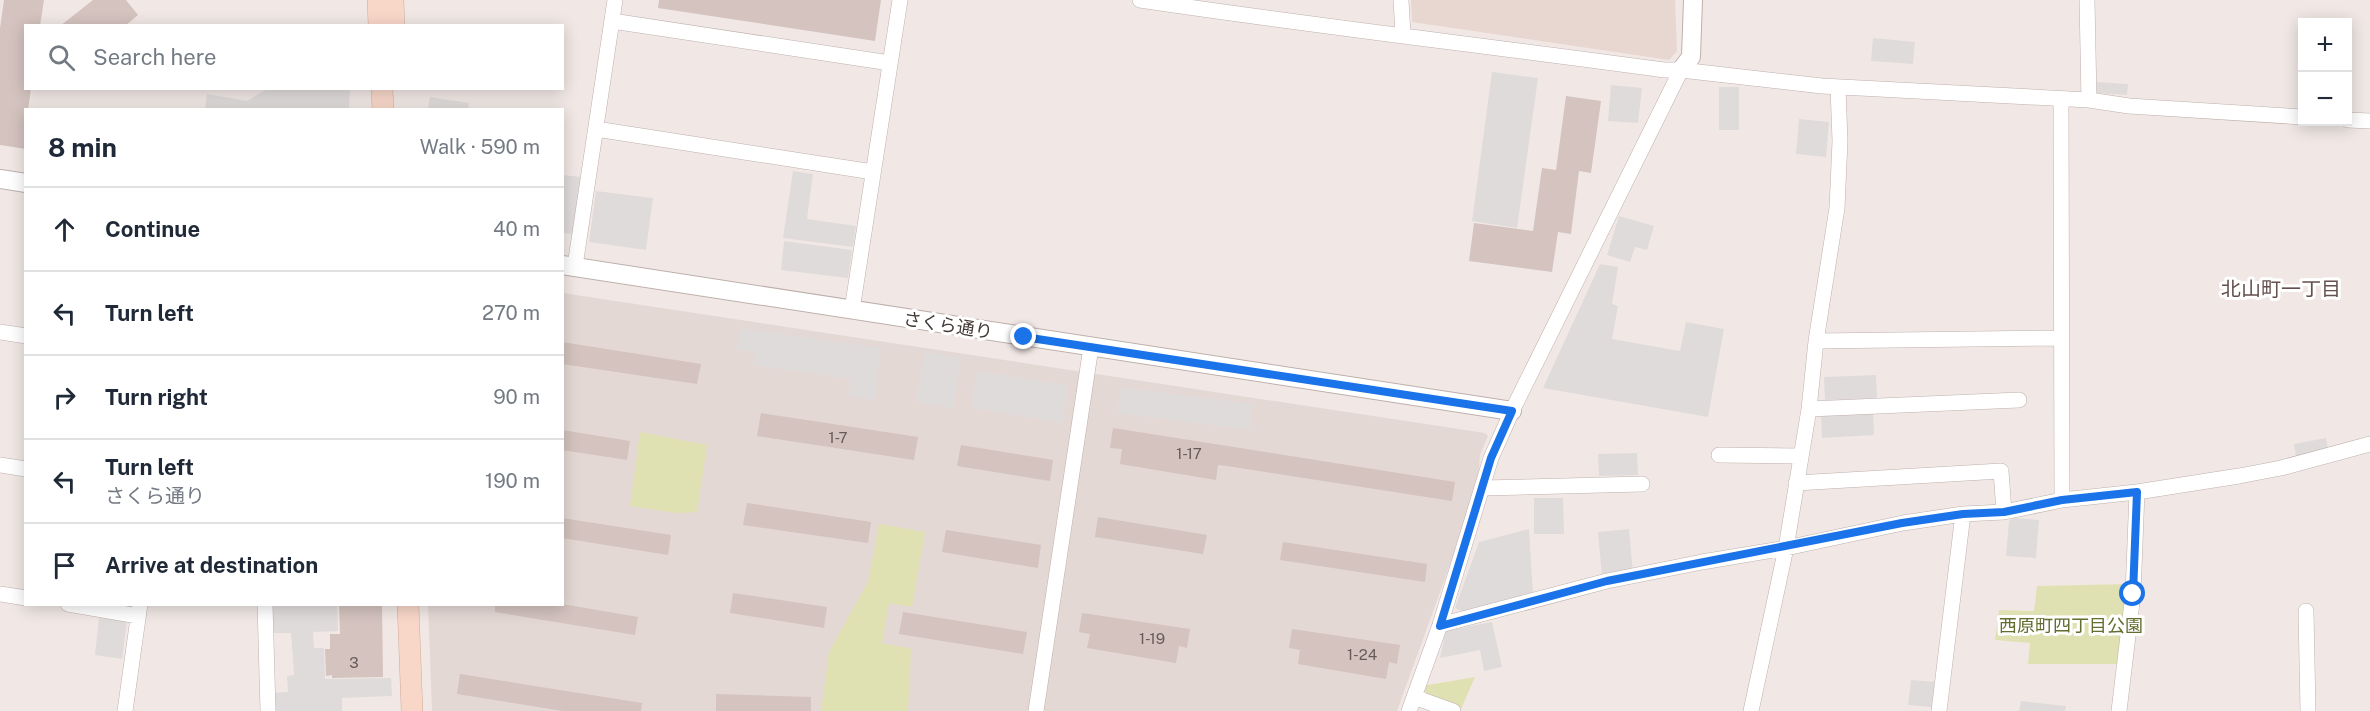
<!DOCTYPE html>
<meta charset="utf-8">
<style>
body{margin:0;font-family:"Public Sans","Noto Sans JP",sans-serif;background:#f2f2f3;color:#1f2937}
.controls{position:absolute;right:18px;top:18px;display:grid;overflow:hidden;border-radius:0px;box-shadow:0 3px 15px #0003}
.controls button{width:54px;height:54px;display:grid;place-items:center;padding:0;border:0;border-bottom:2px solid #e0e1e3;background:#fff;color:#1f2937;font:30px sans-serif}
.stop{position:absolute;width:18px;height:18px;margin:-14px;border:4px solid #1a73e8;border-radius:50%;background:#fff}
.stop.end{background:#1a73e8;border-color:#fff;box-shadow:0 2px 6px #0008}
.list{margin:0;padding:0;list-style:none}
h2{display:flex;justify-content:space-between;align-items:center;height:78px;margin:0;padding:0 24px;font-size:26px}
h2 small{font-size:20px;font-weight:400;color:#747a83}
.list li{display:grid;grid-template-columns:39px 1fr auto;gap:18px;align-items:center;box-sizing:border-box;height:84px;padding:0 24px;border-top:2px solid #e0e1e3}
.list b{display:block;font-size:22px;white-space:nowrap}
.list p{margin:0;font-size:20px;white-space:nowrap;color:#747a83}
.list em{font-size:20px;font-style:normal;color:#747a83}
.icon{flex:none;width:33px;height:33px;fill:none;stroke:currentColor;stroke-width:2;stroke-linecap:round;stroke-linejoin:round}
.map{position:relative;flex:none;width:2370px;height:711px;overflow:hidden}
.search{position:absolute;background:#fff;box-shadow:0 3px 15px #0003;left:24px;top:24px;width:540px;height:66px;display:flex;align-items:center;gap:15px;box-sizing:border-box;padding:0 21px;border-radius:0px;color:#747a83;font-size:22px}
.panel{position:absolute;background:#fff;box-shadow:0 3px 15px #0003;left:24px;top:108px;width:540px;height:498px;border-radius:0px}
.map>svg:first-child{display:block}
</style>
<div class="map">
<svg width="2370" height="711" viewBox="0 0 2370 711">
<rect width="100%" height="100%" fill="#f1e8e5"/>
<path fill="#e4d8d4" d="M563 293 1485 433 1488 436 1480 455 1478 487 1397 711H432L428 605 562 604Z"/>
<path fill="#e8d7d0" d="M1411 0H1675L1677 51 1669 60 1412 22Z"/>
<path fill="#e0e1b2" d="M640 432 707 445 697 512 675 513 630 506Z
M879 524 925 532 912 607 889 603 882 643 911 649 908 711H821L829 652 868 582Z
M2129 584 2117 664H2028L2030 643 1995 640 1999 610 2034 611 2037 586Z
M1475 677 1461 709 1427 696 1422 686Z"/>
<path fill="#dfdbda" d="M1873 38 1915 42 1913 64 1871 61Z
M1492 72 1538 78 1517 228 1472 221Z
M2097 82 2128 84 2127 95 2096 93Z
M1611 85 1642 88 1638 123 1608 121Z
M1719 87H1739V130H1719Z
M267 89H350L349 109H205L207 94 247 101Z
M430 97 469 103 468 109H428Z
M1799 119 1829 122 1826 157 1796 154Z
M793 171 813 174 807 219 856 226 853 247 783 238Z
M563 175 581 177 573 234 563 233Z
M596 191 653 198 646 250 589 242Z
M1619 216 1654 226 1647 250 1635 247 1630 262 1607 255Z
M784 241 852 250 848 278 781 270Z
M1600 264 1618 267 1612 304 1618 306 1612 339 1680 351 1686 322 1724 329 1708 417 1543 388Z
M739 328 881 348 874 400 848 396 850 379 753 365 754 352 736 349Z
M924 352 961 358 953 408 916 402Z
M977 371 1068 385 1062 423 971 408Z
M1876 375 1877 398 1825 400 1824 377Z
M1121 387 1252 404 1249 430 1117 413Z
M1873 412 1874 435 1822 438 1821 414Z
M2326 438 2328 450 2296 456 2294 444Z
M1637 453 1638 475 1599 476 1598 454Z
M1534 498H1563L1564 534H1534Z
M2014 518 2039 520 2036 558 2006 556 2009 521Z
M1529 529 1533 594 1466 613 1455 608 1479 542Z
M1629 529 1633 573 1602 576 1598 532Z
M272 605H337L338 631 313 632 314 648H324L325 679 391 678 392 696 342 698V711H268V693L288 692 287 676 294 675 291 633H272Z
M99 618 127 621 122 659 95 655Z
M1492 622 1502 667 1484 671 1480 650 1440 658 1446 631Z
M1911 680 1935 682 1932 707 1908 705Z
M2021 701 2066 706 2065 711H2019Z"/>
<path fill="#d4c3bf" d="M4 0H44L40 26H26V88H31L28 110H26V149L0 145V28Z
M93 0H126L138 15 125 26H60Z
M659 0H881L875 41 658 8Z
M1566 96 1601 101 1591 173 1579 171 1571 234 1558 232 1552 272 1469 261 1474 223 1533 231 1542 168 1556 170Z
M562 342 701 364 697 384 562 364Z
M761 413 918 437 914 460 757 436Z
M1113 428 1455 482 1452 501 1227 466 1218 465 1216 480 1120 464 1122 449 1110 448Z
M562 430 630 441 627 460 562 450Z
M961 445 1053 460 1050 481 957 466Z
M747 503 871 522 868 543 743 525Z
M1098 517 1207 535 1203 554 1095 537Z
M562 518 671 535 668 555 562 538Z
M946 530 1041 545 1038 568 942 552Z
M1283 542 1427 564 1425 582 1280 560Z
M733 593 827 607 824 628 730 613Z
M339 604H382L383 677 332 678V675L326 676 325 649H330V634H340Z
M495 604H562L638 617 635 635 495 612Z
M903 612 1027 632 1023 654 899 634Z
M1082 613 1190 629 1187 648 1179 646 1176 663 1087 648 1090 634 1079 632Z
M1292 629 1400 645 1397 664 1389 662 1386 679 1298 664 1300 650 1289 648Z
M460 674 642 703 641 711H563L457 694Z
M716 694 811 697V711H716Z"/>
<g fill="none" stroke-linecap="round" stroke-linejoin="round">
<defs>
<path id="minor" d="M1140 0C1314 26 1489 46 1664 70H1681L1822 86 2089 100 2129 106 2302 117
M1401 0 1403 35
M2087 0 2089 100
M612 21 890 63
M2061 99 2062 500
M2348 120 2370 121
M596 129 873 172
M575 266 615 0
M852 310 900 0
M0 332 26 336
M1816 341 2060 338
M1809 409 2019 400
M1719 455 1800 456
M0 465 26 469
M1796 483 2001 471 2004 512
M1483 488 1642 484
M0 594 26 598
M68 604 138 616
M265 604 268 711
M2306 611 2308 711
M1440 625 1607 581 1702 562 1786 548 1903 523 1963 514 2004 512 2062 500 2137 492 2239 476 2281 468 2370 444
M1414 697 1453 711
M125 711 140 604
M1036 711 1091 347
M1409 711 1440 625 1491 458 1512 411 1681 70
M1751 711 1786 548 1809 409 1816 341 1837 208 1840 141 1838 87
M1939 711 1963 514
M2119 711 2133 594 2137 492"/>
<path id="tertiary" d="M1681 70 1691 57 1693 0
M0 179 26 183
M562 265 1512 411"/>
<path id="secondary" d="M378 0 379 26
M393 0 394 26
M382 88 383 110
M408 604 412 711"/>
</defs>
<use href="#minor" stroke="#beb0ac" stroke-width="16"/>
<use href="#tertiary" stroke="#beb0ac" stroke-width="20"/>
<use href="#secondary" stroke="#cfab9b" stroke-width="22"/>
<use href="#minor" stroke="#fff" stroke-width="15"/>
<use href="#tertiary" stroke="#fff" stroke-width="18"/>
<use href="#secondary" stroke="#f8d7c8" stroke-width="21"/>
</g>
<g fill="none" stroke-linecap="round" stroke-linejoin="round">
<path stroke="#1a73e8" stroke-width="8" d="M1024 337 1512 411 1491 458 1440 626 1607 581 1902 523 1963 514 2004 512 2062 500 2137 492 2133 594"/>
</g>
<g text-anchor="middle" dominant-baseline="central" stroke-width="6" stroke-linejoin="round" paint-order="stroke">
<g font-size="15" fill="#665b58">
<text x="838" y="437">1-7</text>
<text x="1189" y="453">1-17</text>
<text x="1152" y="638">1-19</text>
<text x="1362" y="654">1-24</text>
<text x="354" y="662">3</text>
</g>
<g font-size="18" fill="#423835" stroke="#fff">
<text transform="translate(948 325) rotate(9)">さくら通り</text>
</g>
<g font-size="18" fill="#626d30" stroke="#fff">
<text x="2071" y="625">西原町四丁目公園</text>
</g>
<g font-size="20" fill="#64514e" stroke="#fff">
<text x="2281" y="289">北山町一丁目</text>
</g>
</g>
</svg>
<div class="controls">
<button>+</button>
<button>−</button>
</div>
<div class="stop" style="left:2133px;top:594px"></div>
<div class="stop end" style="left:1024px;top:337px"></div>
<div class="search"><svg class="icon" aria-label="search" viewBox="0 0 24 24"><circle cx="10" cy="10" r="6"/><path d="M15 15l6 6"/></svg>Search here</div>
<section class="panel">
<h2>8 min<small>Walk · 590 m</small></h2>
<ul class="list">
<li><svg class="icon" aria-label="ahead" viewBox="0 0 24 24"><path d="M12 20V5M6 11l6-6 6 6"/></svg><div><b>Continue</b></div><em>40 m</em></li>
<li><svg class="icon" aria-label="left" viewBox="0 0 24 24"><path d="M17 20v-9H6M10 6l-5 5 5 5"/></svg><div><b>Turn left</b></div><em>270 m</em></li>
<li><svg class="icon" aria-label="right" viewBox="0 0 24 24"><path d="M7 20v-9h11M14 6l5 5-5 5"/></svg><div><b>Turn right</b></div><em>90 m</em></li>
<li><svg class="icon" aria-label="left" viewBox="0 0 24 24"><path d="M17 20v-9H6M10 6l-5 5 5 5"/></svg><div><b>Turn left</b><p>さくら通り</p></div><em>190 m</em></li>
<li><svg class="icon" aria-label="arrive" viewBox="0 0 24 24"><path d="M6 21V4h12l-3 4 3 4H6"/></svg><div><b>Arrive at destination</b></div></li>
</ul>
</section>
</div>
